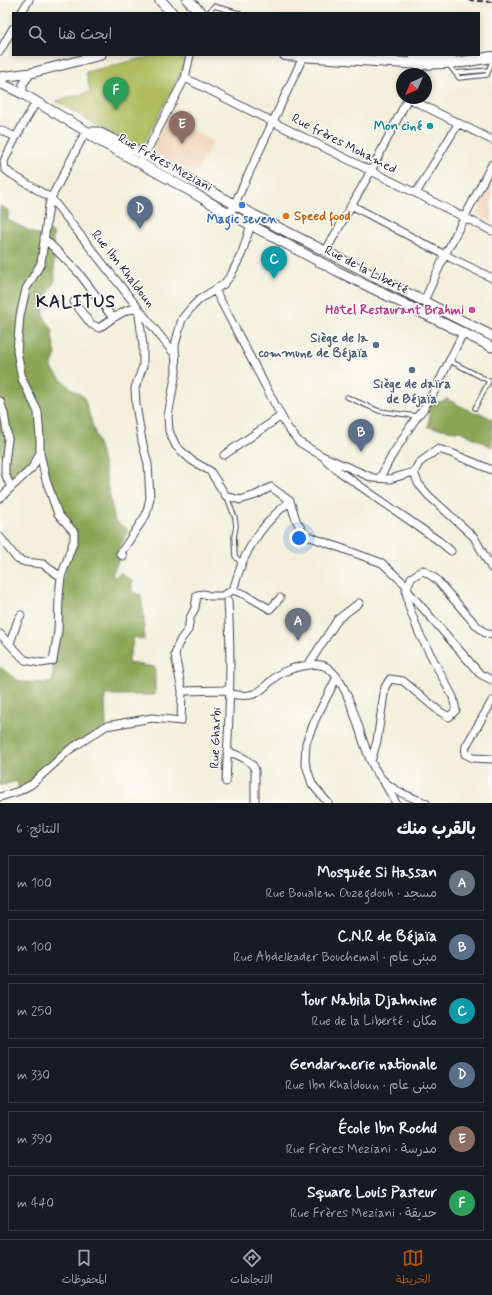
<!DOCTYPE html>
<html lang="ar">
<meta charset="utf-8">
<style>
body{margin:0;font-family:Mynerve,"Playpen Sans Arabic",sans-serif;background:#20242c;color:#f1f3f6;direction:rtl}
.compass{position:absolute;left:396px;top:68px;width:36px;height:36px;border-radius:50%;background:#171b24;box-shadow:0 2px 6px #0003;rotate:224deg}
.you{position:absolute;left:299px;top:538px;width:14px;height:14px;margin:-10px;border:3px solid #fff;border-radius:50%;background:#1a73e8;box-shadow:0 0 0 6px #1a73e833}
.badge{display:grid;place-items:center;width:26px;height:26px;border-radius:50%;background:#b45309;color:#fff;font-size:13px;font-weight:700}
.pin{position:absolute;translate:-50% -33px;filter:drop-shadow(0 1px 2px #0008)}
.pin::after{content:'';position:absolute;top:21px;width:14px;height:12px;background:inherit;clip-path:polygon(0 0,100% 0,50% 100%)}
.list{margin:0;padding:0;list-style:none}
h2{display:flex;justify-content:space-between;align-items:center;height:52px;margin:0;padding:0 16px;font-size:17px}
h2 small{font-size:13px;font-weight:400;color:#9ea1a6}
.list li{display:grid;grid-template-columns:26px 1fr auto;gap:12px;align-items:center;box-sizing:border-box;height:56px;margin:0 8px 8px;padding:0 8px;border:1px solid #363941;border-radius:0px}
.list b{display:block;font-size:15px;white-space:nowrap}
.list p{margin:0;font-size:13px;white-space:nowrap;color:#9ea1a6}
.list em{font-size:13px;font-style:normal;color:#9ea1a6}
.icon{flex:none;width:22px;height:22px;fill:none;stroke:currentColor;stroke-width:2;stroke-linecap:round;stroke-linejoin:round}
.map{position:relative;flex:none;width:492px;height:803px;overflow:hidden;direction:ltr}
.search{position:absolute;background:#171b24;box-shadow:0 2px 6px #0003;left:12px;right:12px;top:12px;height:44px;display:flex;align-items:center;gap:10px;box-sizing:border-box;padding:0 14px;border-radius:0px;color:#9ea1a6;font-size:15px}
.sheet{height:436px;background:#171b24}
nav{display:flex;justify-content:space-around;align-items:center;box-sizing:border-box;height:56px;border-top:1px solid #363941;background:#171b24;font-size:11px;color:#9ea1a6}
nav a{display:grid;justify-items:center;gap:2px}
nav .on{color:#b45309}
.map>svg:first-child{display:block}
</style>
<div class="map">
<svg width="492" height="803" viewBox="0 0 492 803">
<rect width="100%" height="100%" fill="#fdfcf7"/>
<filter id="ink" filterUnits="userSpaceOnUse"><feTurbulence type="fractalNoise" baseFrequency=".025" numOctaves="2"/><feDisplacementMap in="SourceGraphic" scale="8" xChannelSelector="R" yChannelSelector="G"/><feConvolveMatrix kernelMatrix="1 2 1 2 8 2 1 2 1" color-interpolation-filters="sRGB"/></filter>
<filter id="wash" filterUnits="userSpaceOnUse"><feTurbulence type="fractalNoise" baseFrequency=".012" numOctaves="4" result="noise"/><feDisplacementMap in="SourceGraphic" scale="16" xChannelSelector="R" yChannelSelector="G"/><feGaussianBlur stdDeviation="0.9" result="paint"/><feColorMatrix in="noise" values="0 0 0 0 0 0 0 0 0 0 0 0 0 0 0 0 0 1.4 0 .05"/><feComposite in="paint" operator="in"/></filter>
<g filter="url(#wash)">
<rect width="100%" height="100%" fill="#f2efdb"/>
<path fill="#f0d5bc" d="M166 117 213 141 195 174 153 152 151 148Z
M492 182V223L476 214Z"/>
<path fill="#aebc5e" stroke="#686f4c" d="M155 55H182L186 63 141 149 100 127 56 101 90 92 86 72Z"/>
<path fill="#8aa455" stroke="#566348" d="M0 206 8 210V220L44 238 49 231 53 233 55 280 44 304V317L53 330 52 337 56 354 51 367C60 379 70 389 84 397L101 453 115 521 128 530 117 554 120 557 112 575 116 577 120 572 132 581V592L141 595 144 618V640L134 637 128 663 155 667V695H105L106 726 19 791 17 781 0 786V667L20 682 52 683 59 596 74 532 58 514 40 453 11 488 5 463 0 453Z
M447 399 476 414 478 412 492 419V447L460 431H456L428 427 430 413 424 411 430 402 434 404 436 401 440 402Z"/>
</g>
<g filter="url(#ink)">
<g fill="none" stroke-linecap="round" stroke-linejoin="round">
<defs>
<path id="service" d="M208 13 214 6 239 13
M448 64 459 78 487 75 492 61
M455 73 489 70
M450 361 489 381 475 408
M347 397 379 411 416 416
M227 497 235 518 236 526 234 537 235 556 242 564"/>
<path id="minor" d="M21 13 29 0
M0 51 13 28
M418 74 422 64
M185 78 371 171 492 231
M23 94V84L31 73
M408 98 492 140
M36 102 16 137 4 161 5 169 11 174 51 198 176 356
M0 130 16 137
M143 158 185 78 190 55
M416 193 458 124
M351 205 445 255 492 278
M230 214 303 57
M252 221 242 253 231 275 224 284 200 299 190 309 182 319 175 345 176 372 168 416 169 431 176 446 191 460 210 471 226 496 240 500 256 495 271 487 290 501
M44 238 78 272 113 318
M325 252 371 171 408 98
M215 290 287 427 299 442 322 456 373 478 390 479 414 472
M424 301 445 255 492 164
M74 302 91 324 99 328 113 318 127 310 138 308 143 345V366L135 388 136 405 142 441 148 464 150 498 146 515 120 554 123 556
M0 401 4 413 8 439 5 463V473L11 488
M224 455 281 416
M326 460 337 470 439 541 451 551
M492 470 451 453 438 449 419 463 414 472 418 483 428 495 474 537 492 569
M380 478 391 457 414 421 424 408 434 392 463 333
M0 498 32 468 40 453V438L38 412 22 379 17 351 20 316 26 289 41 263 49 205 51 198 86 131
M290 501 296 520 305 535 382 563 408 587
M0 537 17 559 25 562 43 564 61 577
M233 590 246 595 270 609 280 598
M407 590 480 674 492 680
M0 634 25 660 41 663 53 661 58 631 59 596 61 577 74 540V532L58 514 46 480 40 453
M10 643 18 620 21 615
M308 665 338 619 359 603
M182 691 226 690 230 694C238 695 247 697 254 694 261 692 265 686 271 681 274 678 279 674 283 672 292 668 311 663 321 665 345 670 358 728 366 749 369 759 374 769 381 778 392 791 411 797 426 803
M492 701 466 746 465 754 473 758 492 759
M227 751C237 755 251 759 255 770V803
M371 761 377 741 385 687 390 679 403 681 439 711 449 717 456 710 453 697 419 633 409 607 406 590 411 578 423 570 436 579 474 623 485 633 492 635
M226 782C229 722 232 662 228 601
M385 784 396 803
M0 797 19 791 32 784 69 750 106 726 152 718 181 721 182 691 175 655 177 647 181 639 188 630 190 618 195 608 197 595 204 594 210 596H222L233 590C236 581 239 571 242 563 253 538 269 518 290 501
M328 803 312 784 305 762 306 743 315 720 337 677"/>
<path id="secondary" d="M0 77 31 73 101 55
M0 83 23 94 86 131 94 138 176 183 230 214 337 271 492 347
M88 132H98L145 155 254 215 492 336"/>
<path id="primary" d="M160 0 172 13
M188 0 201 13
M285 55 422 64 462 62 492 57
M414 55 428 56 451 55"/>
</defs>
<use href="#service" stroke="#414153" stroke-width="5.5"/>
<use href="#minor" stroke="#414153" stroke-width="9"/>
<use href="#secondary" stroke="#414153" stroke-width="11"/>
<use href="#primary" stroke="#414153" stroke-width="12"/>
<use href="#service" stroke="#fff" stroke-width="3.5"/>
<use href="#minor" stroke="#fff" stroke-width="7"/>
<use href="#secondary" stroke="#fff" stroke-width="9"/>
<use href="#primary" stroke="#fff" stroke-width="10"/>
<path stroke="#22223b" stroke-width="2" stroke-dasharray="6 3" stroke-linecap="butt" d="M468 0 492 2"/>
</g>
</g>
<circle fill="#0f9aa8" stroke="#fdfcf7" stroke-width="1.5" cx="430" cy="126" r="4"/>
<circle fill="#3f7fe0" stroke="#fdfcf7" stroke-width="1.5" cx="242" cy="205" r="4"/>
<circle fill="#e8710a" stroke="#fdfcf7" stroke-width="1.5" cx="286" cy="216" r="4"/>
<circle fill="#d1479c" stroke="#fdfcf7" stroke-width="1.5" cx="472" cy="310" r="4"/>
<g fill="#5c6f8a" stroke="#fdfcf7" stroke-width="1.5">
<circle cx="376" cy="345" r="4"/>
<circle cx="412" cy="370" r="4"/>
</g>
<g text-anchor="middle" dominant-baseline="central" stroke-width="3" stroke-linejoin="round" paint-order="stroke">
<g font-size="13" font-weight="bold" fill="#0d838f" stroke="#fdfcf7" text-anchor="end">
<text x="422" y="126">Mon ciné</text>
</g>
<g font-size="13" fill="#22223b" stroke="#fdfcf7">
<text transform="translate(344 144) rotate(27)">Rue frères Mohamed</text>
<text transform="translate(165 163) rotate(29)">Rue Frères Meziani</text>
<text transform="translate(123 269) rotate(52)">Rue Ibn Khaldoun</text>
<text transform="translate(366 270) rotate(27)">Rue de la Liberté</text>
<text transform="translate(216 738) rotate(-88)">Rue Gharbi</text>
</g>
<g font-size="13" font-weight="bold" fill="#c56008" stroke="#fdfcf7" text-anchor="start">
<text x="294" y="216">Speed food</text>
</g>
<g font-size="13" font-weight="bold" fill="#366cbe" stroke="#fdfcf7">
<text x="242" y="219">Magic seven</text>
</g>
<g font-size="13" font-weight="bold" fill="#b23c85" stroke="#fdfcf7" text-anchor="end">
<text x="464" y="310">Hôtel Restaurant Brahmi</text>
</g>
<g font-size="13" font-weight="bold" fill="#4e5e75" stroke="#fdfcf7" text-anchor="end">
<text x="368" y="338">Siège de la<tspan x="368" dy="15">commune de Béjaïa</tspan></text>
<text x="412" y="384" text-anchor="middle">Siège de daïra<tspan x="412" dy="15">de Béjaïa</tspan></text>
</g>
<g font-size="17" font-weight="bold" letter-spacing="1" fill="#22223b" stroke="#fdfcf7">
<text x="76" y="302">KALITUS</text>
</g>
</g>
</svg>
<svg class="compass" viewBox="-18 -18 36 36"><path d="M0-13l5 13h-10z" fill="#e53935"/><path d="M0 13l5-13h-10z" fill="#9ea1a6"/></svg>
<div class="you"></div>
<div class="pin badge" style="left:298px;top:641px;background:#6b7280">A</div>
<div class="pin badge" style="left:361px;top:452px;background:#5c6f8a">B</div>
<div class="pin badge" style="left:274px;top:279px;background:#0f9aa8">C</div>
<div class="pin badge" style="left:140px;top:229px;background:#5c6f8a">D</div>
<div class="pin badge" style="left:182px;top:144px;background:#8d6e63">E</div>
<div class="pin badge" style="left:116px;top:110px;background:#2e9e5b">F</div>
<div class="search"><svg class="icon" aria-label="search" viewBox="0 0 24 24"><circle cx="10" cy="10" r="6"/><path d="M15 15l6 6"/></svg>ابحث هنا</div>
</div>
<section class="sheet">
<h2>بالقرب منك<small>النتائج: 6</small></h2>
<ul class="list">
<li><span class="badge" style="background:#6b7280">A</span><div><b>Mosquée Si Hassan</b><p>مسجد · Rue Boualem Ouzegdouh</p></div><em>100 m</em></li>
<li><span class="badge" style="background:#5c6f8a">B</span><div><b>C.N.R de Béjaïa</b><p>مبنى عام · Rue Abdelkader Bouchemal</p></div><em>100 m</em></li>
<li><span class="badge" style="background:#0f9aa8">C</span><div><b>Tour Nabila Djahnine</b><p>مكان · Rue de la Liberté</p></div><em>250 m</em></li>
<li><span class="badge" style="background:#5c6f8a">D</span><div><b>Gendarmerie nationale</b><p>مبنى عام · Rue Ibn Khaldoun</p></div><em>330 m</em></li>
<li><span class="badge" style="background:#8d6e63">E</span><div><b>École Ibn Rochd</b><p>مدرسة · Rue Frères Meziani</p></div><em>390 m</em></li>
<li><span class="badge" style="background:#2e9e5b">F</span><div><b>Square Louis Pasteur</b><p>حديقة · Rue Frères Meziani</p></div><em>440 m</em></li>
</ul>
</section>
<nav>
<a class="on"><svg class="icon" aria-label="map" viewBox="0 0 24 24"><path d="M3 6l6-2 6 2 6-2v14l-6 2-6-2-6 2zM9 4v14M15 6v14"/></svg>الخريطة</a>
<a><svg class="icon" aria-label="directions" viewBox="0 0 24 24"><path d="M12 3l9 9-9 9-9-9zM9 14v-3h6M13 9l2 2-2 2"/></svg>الاتجاهات</a>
<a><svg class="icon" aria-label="saved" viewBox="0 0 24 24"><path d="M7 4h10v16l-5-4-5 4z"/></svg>المحفوظات</a>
</nav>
